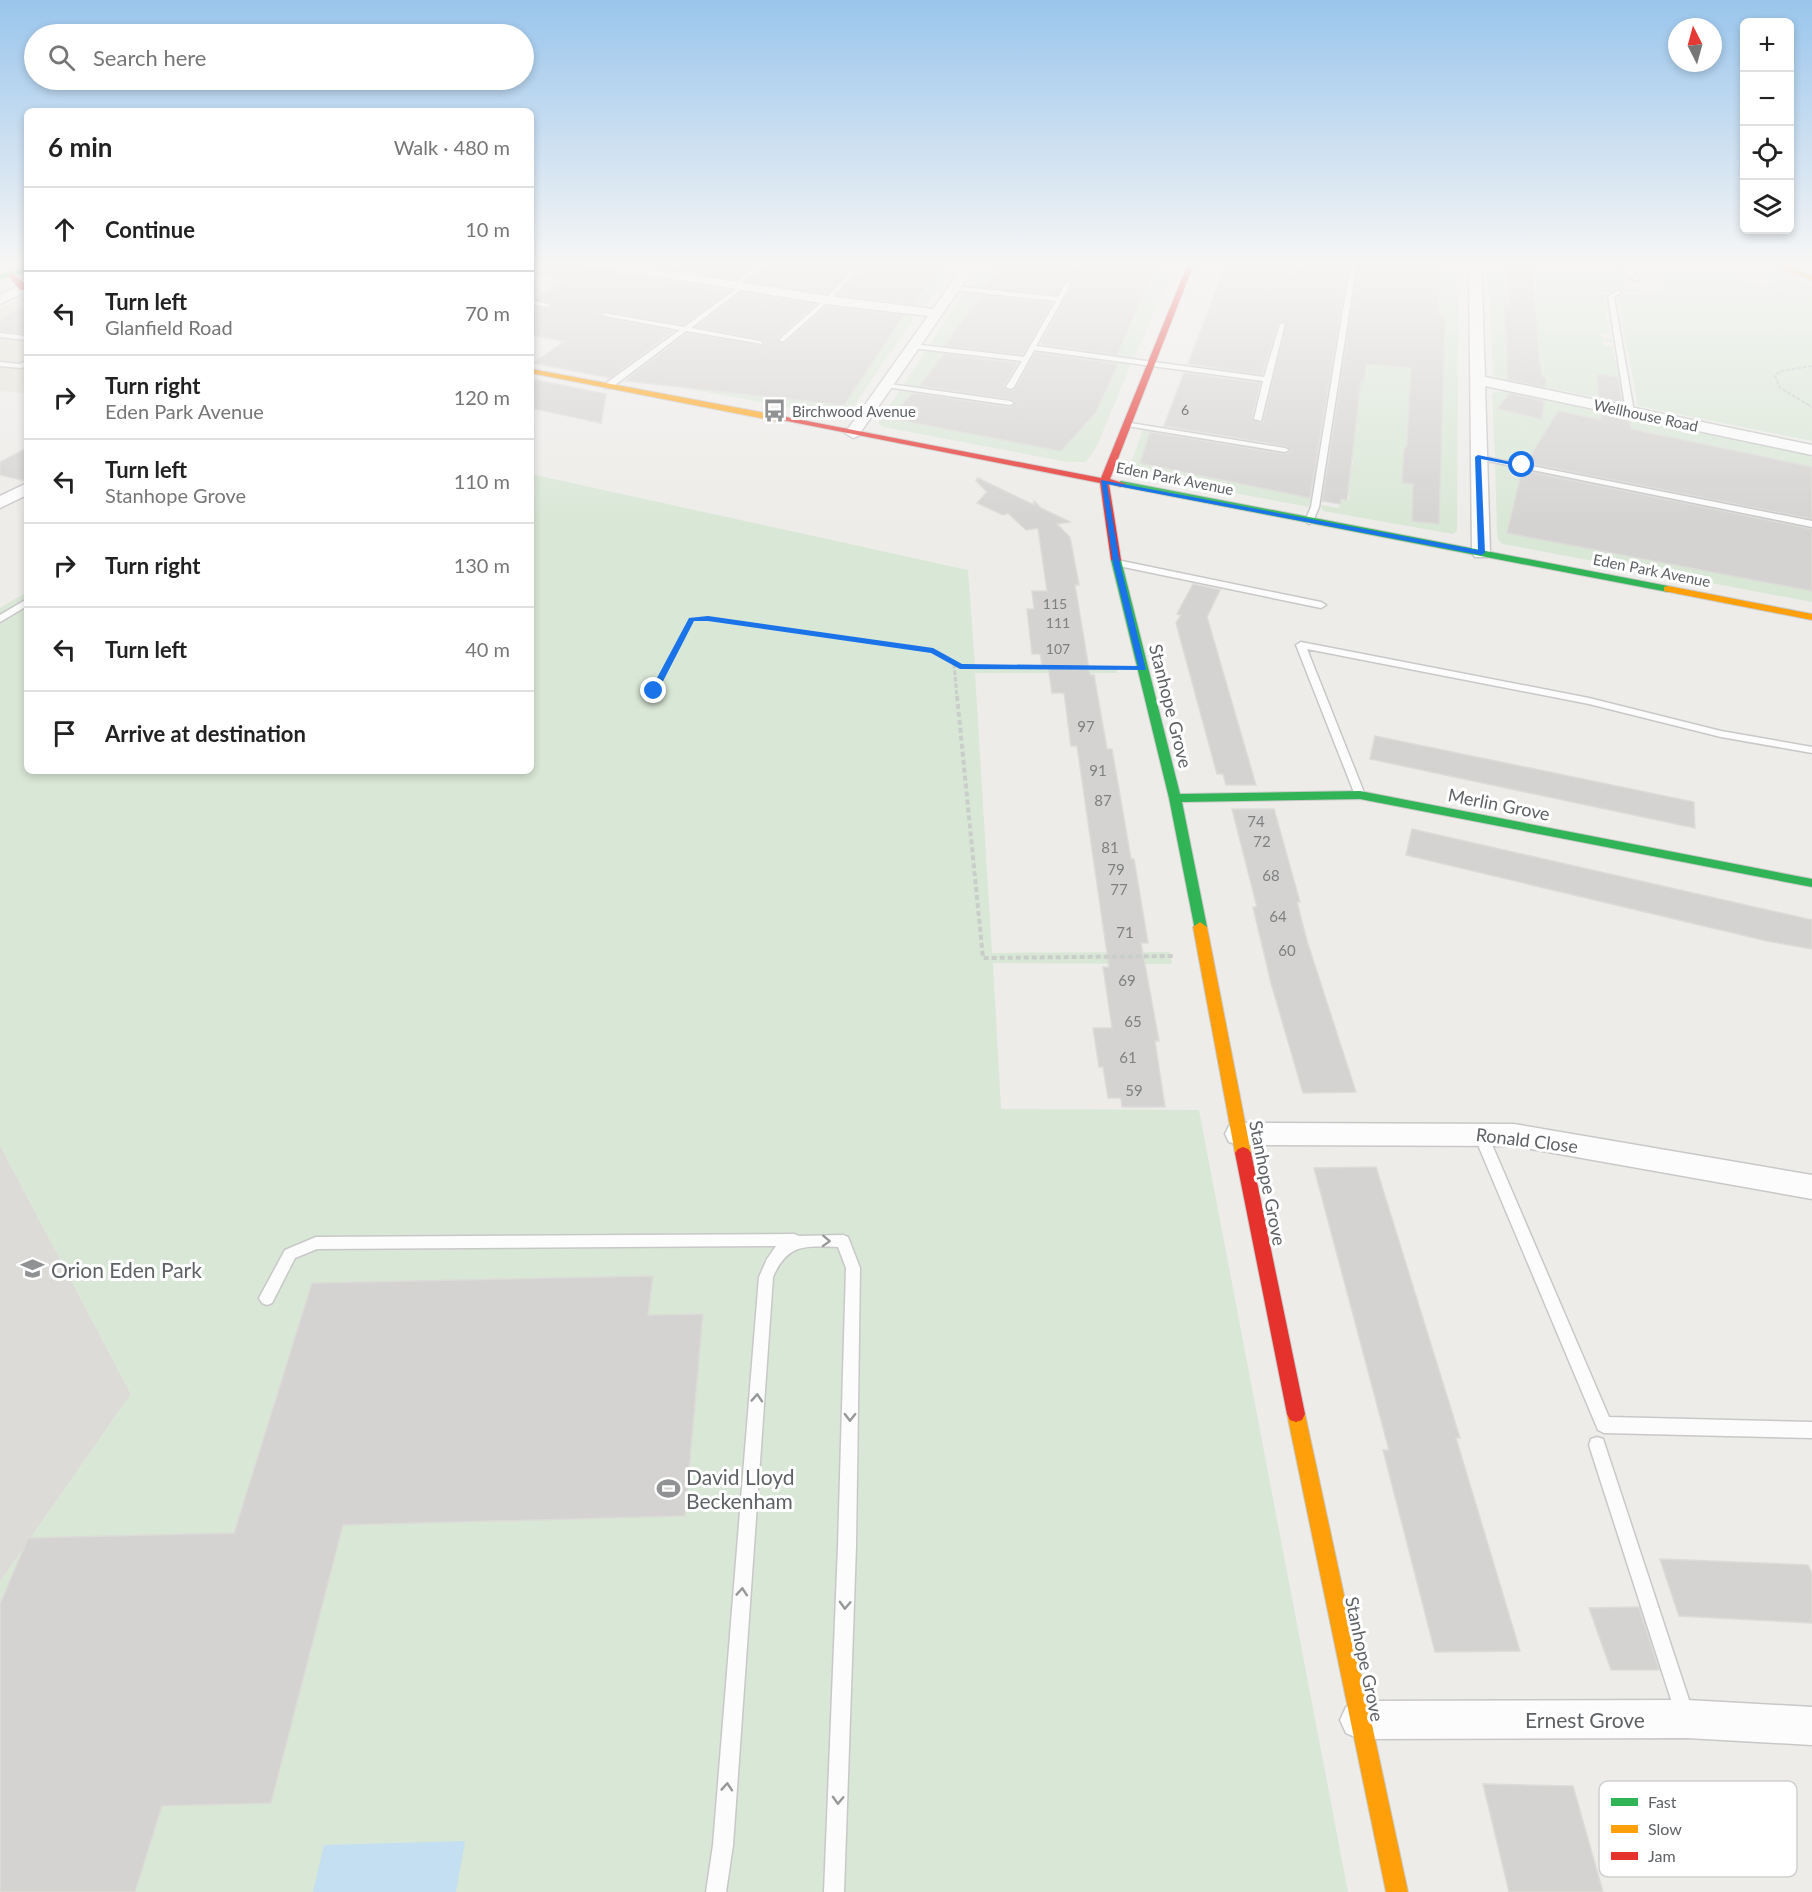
<!DOCTYPE html>
<meta charset="utf-8">
<style>
body{margin:0;font-family:Lato,sans-serif;background:#f2f2f2;color:#222}
.controls{position:absolute;right:18px;top:18px;display:grid;overflow:hidden;border-radius:9px;box-shadow:0 3px 9px #0003}
.controls button{width:54px;height:54px;display:grid;place-items:center;padding:0;border:0;border-bottom:2px solid #e0e0e0;background:#fff;color:#222;font:30px sans-serif}
.compass{position:absolute;left:1668px;top:18px;width:54px;height:54px;border-radius:50%;background:#fff;box-shadow:0 3px 9px #0003;rotate:354deg}
.stop{position:absolute;width:18px;height:18px;margin:-14px;border:4px solid #1a73e8;border-radius:50%;background:#fff}
.stop.end{background:#1a73e8;border-color:#fff;box-shadow:0 2px 6px #0008}
.list{margin:0;padding:0;list-style:none}
h2{display:flex;justify-content:space-between;align-items:center;height:78px;margin:0;padding:0 24px;font-size:26px}
h2 small{font-size:20px;font-weight:400;color:#767676}
.list li{display:grid;grid-template-columns:39px 1fr auto;gap:18px;align-items:center;box-sizing:border-box;height:84px;padding:0 24px;border-top:2px solid #e0e0e0}
.list b{display:block;font-size:22px;white-space:nowrap}
.list p{margin:0;font-size:20px;white-space:nowrap;color:#767676}
.list em{font-size:20px;font-style:normal;color:#767676}
.icon{flex:none;width:33px;height:33px;fill:none;stroke:currentColor;stroke-width:2;stroke-linecap:round;stroke-linejoin:round}
.map{position:relative;flex:none;width:1812px;height:1892px;overflow:hidden}
.search{position:absolute;background:#fff;box-shadow:0 3px 9px #0003;left:24px;top:24px;width:510px;height:66px;display:flex;align-items:center;gap:15px;box-sizing:border-box;padding:0 21px;border-radius:33px;color:#767676;font-size:22px}
.panel{position:absolute;background:#fff;box-shadow:0 3px 9px #0003;left:24px;top:108px;width:510px;height:666px;border-radius:9px}
.map>svg:first-child{display:block}
</style>
<div class="map">
<svg width="1812" height="1892" viewBox="0 0 1812 1892">
<rect width="100%" height="100%" fill="#edece9"/>
<path fill="#e5e2d8" d="M27 297V389L20 393 0 391V309L21 298Z"/>
<path fill="#dddbd8" d="M0 1145 131 1394 0 1582Z"/>
<path fill="#d9e7d6" d="M866 261H958L927 305H907L909 303 901 286 888 303 849 299 873 275Z
M986 261H1069L1065 266 1074 267 1071 270 1075 276 1089 261H1176L1134 359 1044 348 1085 282 1072 283 1075 278C1063 282 1047 282 1039 295L968 288Z
M1380 261H1459L1457 531 1453 534 1323 511 1321 505 1339 508 1340 502 1322 500 1330 497 1349 500V495L1331 493V490L1349 492 1350 488 1332 485 1333 466 1352 468 1353 461 1334 458 1348 428 1333 426 1358 402 1349 379 1364 381 1365 377 1355 310H1350L1352 303 1370 305 1371 299 1353 297 1354 292 1367 294Z
M1488 261H1591L1611 264 1606 266 1609 269H1622L1626 273 1625 277 1645 284 1624 282 1625 287 1638 288 1639 292H1599L1607 300 1608 310H1605V312L1610 317H1606L1609 334 1601 333V337L1614 340V343L1603 341V345L1613 347 1614 360 1620 361 1623 377 1619 376V380L1613 379 1614 383 1623 384 1624 392 1609 390 1610 400 1498 378 1493 374Z
M1630 261H1700L1760 285 1777 282 1726 261H1745L1812 285V441L1638 406 1618 298 1628 294 1663 293 1656 287 1665 288 1666 286 1652 283 1672 279 1660 277 1643 264Z
M966 290 982 292 962 323 1001 299 1004 294 1048 299 1041 302 1024 330 1036 332 1025 331 1012 350 1015 356 967 350 977 333 987 328 958 325 944 348 929 346Z
M829 305 908 315 914 318 849 413 841 417 624 377 682 335 688 339 777 348 788 341 796 344 806 324 820 326 824 321 811 319Z
M927 349 944 351 921 388 903 385Z
M1058 353 1132 362 1097 446 1086 462H1068L883 427 878 423 900 390 915 391 911 395 1007 411 1024 404 1004 401 1007 392H1012Z
M1505 392 1812 456V510L1629 471 1623 484 1606 481 1611 469 1560 470 1525 461 1524 463 1495 458 1492 395 1495 392Z
M1143 429 1162 433 1151 431 1148 440H1195L1266 450 1272 456 1283 453 1289 458 1300 452 1320 454 1309 507 1138 475 1130 467Z
M1495 462 1515 467 1511 476 1528 480 1533 471 1542 473 1540 483 1812 529V602L1503 544 1498 540 1497 531Z
M531 474 968 570 975 667 1116 666 1117 673H975L992 953 1170 952 1172 964 993 963 1001 1109 1199 1110 1348 1892H0V1582L131 1394 0 1145V608L27 592V771H531Z"/>
<path fill="#c3dff1" d="M465 1841 456 1892H313L324 1845Z"/>
<path fill="#d4d3d1" stroke="#dcdbd8" stroke-width="1.5" d="M532 261H578L586 267 730 291 683 325 601 311 600 314 605 318 674 331 610 378 533 363 565 341 531 335V306L547 309 551 307 549 302 535 299 566 280 531 273Z
M624 261H760L735 279Z
M773 261H946L913 304 838 295 863 268V265L856 263 827 294 747 281Z
M1002 261H1074L1071 270 1076 273 1085 261H1157L1117 355 1040 344 1073 283 1069 280 1064 282 1057 295 985 287Z
M1227 261 1283 264V261H1293L1290 271 1294 274 1300 271 1303 261H1349L1310 498 1140 463 1150 432 1285 454 1291 451 1285 446 1164 426 1184 373 1260 383 1252 418 1260 423 1263 422 1286 321 1278 323 1262 375 1188 364Z
M1359 261H1439V314L1445 315 1439 524 1412 521 1413 484 1402 483 1404 451 1407 445 1411 368 1366 364 1364 381 1361 380 1347 500 1341 499 1340 504 1322 501Z
M1508 261H1532L1539 360 1542 376 1546 379 1545 387 1508 380 1504 303 1509 304Z
M742 292 816 304 778 337 780 343H785L827 306 904 315 844 405 625 381 687 333 763 346 764 342 760 339 696 327Z
M980 295 1052 303 1023 355 945 346Z
M27 302V334L0 331V320Z
M1035 352 1118 364 1096 412 1061 451 889 418 913 393 1011 407 1016 402 1010 399 920 386 943 354 1018 363 1004 386 1011 391 1016 388Z
M1597 374 1618 377 1622 403 1599 398Z
M531 379 606 394 601 423 531 408Z
M1509 393 1544 401 1542 419 1498 409Z
M1558 411 1601 420 1600 413 1629 419 1631 429 1812 467V519L1526 463Z
M27 448V481L0 475V462Z
M1522 470 1812 529V591L1507 533Z
M978 478 1034 505V501L1041 508 1070 522 1057 524 1070 537 1079 585H1075L1090 675H1094L1107 749H1112L1131 859H1134L1148 943H1141L1159 1041H1155L1165 1107H1122L1121 1098H1108L1103 1067H1099L1093 1028H1112L1103 967H1109L1077 746H1071L1064 693H1052L1048 665H1042L1040 654H1032L1027 609H1034L1032 591H1047L1038 528 1026 530 1008 513 1003 515 977 503 987 492 976 481Z
M1193 584 1220 590 1207 617 1256 785H1226L1223 774H1217L1176 623 1181 615 1177 614Z
M1375 736 1694 802 1695 828 1370 759Z
M1232 809H1274L1300 902H1297L1307 941 1356 1092 1303 1093 1271 983 1253 907H1257Z
M1412 829 1812 920V949L1767 941 1406 855Z
M1376 1167 1460 1438H1456L1520 1651 1435 1652 1383 1450H1389L1314 1168Z
M653 1276 648 1315 703 1314 685 1516 343 1525 271 1803 162 1806 135 1892H0V1604L28 1538 234 1533 312 1283Z
M1660 1559 1808 1565 1812 1574V1623L1679 1616Z
M1639 1607 1659 1670H1611L1589 1608Z
M1483 1784 1573 1786 1603 1892H1509Z"/>
<g fill="none" stroke-linecap="round" stroke-linejoin="round">
<defs>
<path id="lane" d="M764 261H771L736 286H732V284Z
M1077 261H1083L1076 271 1073 269Z
M1295 261H1301L1298 270 1295 272 1292 270Z
M1351 261H1357L1319 507 1313 521 1309 524 1305 521 1311 507Z
M1615 261H1622L1638 278V280H1634Z
M856 265 861 266 829 301 784 341H780V339L825 299Z
M1068 282 1071 284 1036 346 1264 377 1280 324 1285 323 1261 421 1254 419 1263 381 1034 350 1014 387 1010 389 1006 387 1022 361 912 348 909 346 912 344 1024 357 1056 301 953 290 950 288 953 286 1058 297 1065 284Z
M740 286 745 287 691 328 760 341 762 342V344L686 331 611 388H605V384L680 330 605 316 602 314 603 313 684 327Z
M1619 290 1622 292 1614 297 1634 412 1630 414 1626 412 1608 296Z
M531 300 549 304 550 305 547 307 531 304Z
M0 333 27 336V340L0 337Z
M27 361V366L21 368 0 366V362L20 364Z
M883 383 1010 401 1014 403 1010 405 886 387H883Z
M1124 422 1285 448 1289 450 1285 452 1127 426 1123 424Z
M1475 455 1812 521V527L1478 459 1474 457Z
M1117 560 1321 602 1326 605 1321 608 1114 565V561Z
M27 599V606L0 622V615Z
M1301 642 1589 698 1721 731 1812 747V753L1721 737 1589 704 1307 649 1365 795 1360 798 1355 795 1296 645Z
M1480 1128 1485 1129 1487 1133 1609 1417 1812 1422V1438L1604 1433 1598 1430 1473 1133 1475 1129Z
M794 1234 799 1236 843 1235 848 1237 860 1268 856 1546 844 1892H824L838 1546 846 1268 838 1247C805 1246 788 1243 773 1277L733 1845 726 1892H706L713 1845 759 1277 767 1259 776 1246 317 1249 295 1258 272 1303 267 1305 262 1303 259 1298 285 1250 316 1237Z
M1597 1437 1603 1439 1605 1445 1694 1715 1692 1722 1685 1724 1678 1722 1676 1715 1589 1445 1591 1439Z"/>
<path id="street" d="M580 261H609L827 296 933 309 967 261H979L858 436 853 438 845 433 928 316 827 304 586 265Z
M1469 261H1481L1485 377 1812 445V455L1485 386 1490 553 1487 557H1475L1472 553Z
M23 284 27 285V291L0 304V295Z
M27 483V495L0 508V496Z
M1239 1123 1514 1124 1812 1175V1199L1514 1146 1239 1145 1229 1142 1225 1134 1229 1126Z
M1687 1700 1812 1707V1745L1687 1738 1359 1739 1346 1733 1340 1720 1346 1707 1359 1701Z"/>
<path id="fast" d="M27 268V272L0 279V275Z
M1121 481 1668 586 1673 589 1668 592 1118 486 1116 484Z
M1116 557 1121 560 1180 794 1360 791 1812 879V887L1360 799 1182 802 1207 927 1200 932 1195 930 1169 798 1111 560Z"/>
<path id="slow" d="M1762 261H1772L1812 276V280Z
M531 369 781 416 785 419 781 422 531 373Z
M1668 586 1812 614V620L1664 591V587Z
M1200 922 1207 927 1251 1153 1248 1157 1243 1159 1238 1157 1235 1153 1193 927Z
M1296 1406 1302 1408 1305 1414 1408 1892H1386L1287 1414 1290 1408Z"/>
<path id="jam" d="M1189 261H1195L1110 479 1126 484 1121 487 1109 484 1121 560 1119 562 1111 560 1100 483 777 419 781 416 1101 478Z
M9 274H13L27 286V290H20L9 276Z
M1243 1147 1248 1149 1251 1153 1305 1414 1302 1420 1296 1422 1290 1420 1287 1414 1235 1153 1238 1149Z"/>
</defs>
<use href="#lane" stroke="#c8c8c8" stroke-width="3"/>
<use href="#street" stroke="#c8c8c8" stroke-width="3"/>
<use href="#fast" stroke="#cacaca" stroke-width="2"/>
<use href="#slow" stroke="#cacaca" stroke-width="2"/>
<use href="#jam" stroke="#cacaca" stroke-width="2"/>
<path stroke="#cacecb" stroke-width="2" stroke-dasharray="4 1.5" stroke-linecap="butt" d="M1812 366 1781 371 1775 376 1780 388 1812 407"/>
<path stroke="#cacecb" stroke-width="3" stroke-dasharray="4.5 2" stroke-linecap="butt" d="M954 664 957 697
M654 691 692 619 708 618 933 651 960 667 1115 668"/>
<path stroke="#cacecb" stroke-width="4" stroke-dasharray="5 3" stroke-linecap="butt" d="M957 696 983 958 1175 956"/>
<use href="#lane" fill="#fcfcfc" fill-rule="evenodd"/>
<use href="#street" fill="#fcfcfc" fill-rule="evenodd"/>
<use href="#fast" fill="#30b455" fill-rule="evenodd"/>
<use href="#slow" fill="#ff9f0a" fill-rule="evenodd"/>
<use href="#jam" fill="#e5322d" fill-rule="evenodd"/>
</g>
<defs><path id="oneway-chevron" d="M-2-3.5L2.5 0L-2 3.5" fill="none" stroke-width="1.6" stroke-linecap="round" stroke-linejoin="round" transform="scale(1.5)"/></defs>
<g stroke="#96989a">
<use href="#oneway-chevron" transform="translate(826 1241) rotate(2)"/>
<use href="#oneway-chevron" transform="translate(757 1398) rotate(-86)"/>
<use href="#oneway-chevron" transform="translate(850 1417) rotate(91)"/>
<use href="#oneway-chevron" transform="translate(742 1592) rotate(-86)"/>
<use href="#oneway-chevron" transform="translate(845 1605) rotate(92)"/>
<use href="#oneway-chevron" transform="translate(727 1787) rotate(-86)"/>
<use href="#oneway-chevron" transform="translate(838 1800) rotate(92)"/>
</g>
<linearGradient id="sky" x2="0" y2="1"><stop stop-color="#99c5ec"/><stop offset="0.5" stop-color="#f7f6f5"/><stop offset="1" stop-color="#f7f6f5" stop-opacity="0"/></linearGradient>
<rect width="1812" height="526" fill="url(#sky)"/>
<path fill="#1a73e8" d="M1478 455 1525 465 1522 467 1481 459 1485 553 1481 555 1107 484 1120 563 1146 670 960 669 931 653 708 621H694L658 691 654 693 650 691 689 618 708 616 933 648 962 664 1138 666 1113 563 1101 480 1478 550 1475 457Z"/>
<defs>
<symbol id="bus-bare" viewBox="-9 -9 18 18"><path d="M-5-6H5V4H4V6H2V4H-2V6H-4V4H-5ZM-3.5-4V0h7V-4ZM-3.5 1.2v1.5H-2V1.2ZM2 1.2v1.5H3.5V1.2Z" fill="#919293" stroke="#fff" stroke-width="2.5" paint-order="stroke"/></symbol>
<symbol id="school-bare" viewBox="-9 -9 18 18"><path d="M0-5L7-2L0 1L-7-2ZM-4 1L0 2.5L4 1V4Q0 6-4 4Z" fill="#919293" stroke="#fff" stroke-width="2.5" paint-order="stroke"/></symbol>
<symbol id="stadium-bare" viewBox="-9 -9 18 18"><path d="M0-5a6.5 5 0 1 0 0 10a6.5 5 0 1 0 0-10ZM-3.5-1.8h7v3.6h-7Z" fill="#919293" stroke="#fff" stroke-width="2.5" paint-order="stroke"/></symbol>
</defs>
<g fill-rule="evenodd">
<use href="#bus-bare" x="758" y="394" width="33" height="33"/>
<use href="#school-bare" x="16" y="1252" width="33" height="33"/>
<use href="#stadium-bare" x="652" y="1472" width="33" height="33"/>
</g>
<g text-anchor="middle" dominant-baseline="central" stroke-width="6" stroke-linejoin="round" paint-order="stroke">
<g font-size="14" fill="#7e8081">
<text x="1185" y="409">6</text>
<text x="1055" y="603">115</text>
<text x="1058" y="622">111</text>
<text x="1058" y="648">107</text>
</g>
<g font-size="15" fill="#5f6265" stroke="#fff" text-anchor="start">
<text x="792" y="411">Birchwood Avenue</text>
</g>
<g font-size="15" fill="#5f6265" stroke="#fff">
<text transform="translate(1646 415) rotate(12)">Wellhouse Road</text>
<text transform="translate(1175 478) rotate(11)">Eden Park Avenue</text>
<text transform="translate(1652 570) rotate(11)">Eden Park Avenue</text>
</g>
<g font-size="15" fill="#7e8081">
<text x="1086" y="726">97</text>
<text x="1098" y="770">91</text>
<text x="1103" y="800">87</text>
<text x="1256" y="821">74</text>
<text x="1262" y="841">72</text>
<text x="1110" y="847">81</text>
<text x="1116" y="869">79</text>
<text x="1271" y="875">68</text>
<text x="1119" y="889">77</text>
<text x="1278" y="916">64</text>
<text x="1125" y="932">71</text>
<text x="1287" y="950">60</text>
<text x="1127" y="980">69</text>
<text x="1133" y="1021">65</text>
<text x="1128" y="1057">61</text>
<text x="1134" y="1090">59</text>
</g>
<g font-size="18" fill="#5f6265" stroke="#fff">
<text transform="translate(1171 706) rotate(76)">Stanhope Grove</text>
<text transform="translate(1499 804) rotate(11)">Merlin Grove</text>
<text transform="translate(1527 1140) rotate(7)">Ronald Close</text>
<text transform="translate(1268 1183) rotate(79)">Stanhope Grove</text>
<text transform="translate(1365 1659) rotate(78)">Stanhope Grove</text>
</g>
<g font-size="21" fill="#5f6265" stroke="#fff" text-anchor="start">
<text x="51" y="1269">Orion Eden Park</text>
<text x="686" y="1476">David Lloyd<tspan x="686" dy="24">Beckenham</tspan></text>
</g>
<g font-size="21" fill="#5f6265" stroke="#fff">
<text x="1585" y="1719">Ernest Grove</text>
</g>
</g>
<rect x="1599" y="1781" width="198" height="96" rx="9" fill="#fff" stroke="#cfd0d1" stroke-width="1.5"/>
<rect x="1611" y="1798" width="27" height="8" fill="#30b455"/>
<rect x="1611" y="1825" width="27" height="8" fill="#ff9f0a"/>
<rect x="1611" y="1852" width="27" height="8" fill="#e5322d"/>
<g font-size="16" fill="#5f6265">
<text x="1648" y="1808">Fast</text>
<text x="1648" y="1835">Slow</text>
<text x="1648" y="1862">Jam</text>
</g>
</svg>
<div class="controls">
<button>+</button>
<button>−</button>
<button><svg class="icon" aria-label="locate" viewBox="0 0 24 24"><circle cx="12" cy="12" r="6"/><path d="M12 2v4M12 18v4M2 12h4M18 12h4"/></svg></button>
<button><svg class="icon" aria-label="layers" viewBox="0 0 24 24"><path d="M12 4l9 5-9 5-9-5zM3 14l9 5 9-5"/></svg></button>
</div>
<svg class="compass" viewBox="-18 -18 36 36"><path d="M0-13l5 13h-10z" fill="#e53935"/><path d="M0 13l5-13h-10z" fill="#767676"/></svg>
<div class="stop" style="left:1522px;top:465px"></div>
<div class="stop end" style="left:654px;top:691px"></div>
<div class="search"><svg class="icon" aria-label="search" viewBox="0 0 24 24"><circle cx="10" cy="10" r="6"/><path d="M15 15l6 6"/></svg>Search here</div>
<section class="panel">
<h2>6 min<small>Walk · 480 m</small></h2>
<ul class="list">
<li><svg class="icon" aria-label="ahead" viewBox="0 0 24 24"><path d="M12 20V5M6 11l6-6 6 6"/></svg><div><b>Continue</b></div><em>10 m</em></li>
<li><svg class="icon" aria-label="left" viewBox="0 0 24 24"><path d="M17 20v-9H6M10 6l-5 5 5 5"/></svg><div><b>Turn left</b><p>Glanfield Road</p></div><em>70 m</em></li>
<li><svg class="icon" aria-label="right" viewBox="0 0 24 24"><path d="M7 20v-9h11M14 6l5 5-5 5"/></svg><div><b>Turn right</b><p>Eden Park Avenue</p></div><em>120 m</em></li>
<li><svg class="icon" aria-label="left" viewBox="0 0 24 24"><path d="M17 20v-9H6M10 6l-5 5 5 5"/></svg><div><b>Turn left</b><p>Stanhope Grove</p></div><em>110 m</em></li>
<li><svg class="icon" aria-label="right" viewBox="0 0 24 24"><path d="M7 20v-9h11M14 6l5 5-5 5"/></svg><div><b>Turn right</b></div><em>130 m</em></li>
<li><svg class="icon" aria-label="left" viewBox="0 0 24 24"><path d="M17 20v-9H6M10 6l-5 5 5 5"/></svg><div><b>Turn left</b></div><em>40 m</em></li>
<li><svg class="icon" aria-label="arrive" viewBox="0 0 24 24"><path d="M6 21V4h12l-3 4 3 4H6"/></svg><div><b>Arrive at destination</b></div></li>
</ul>
</section>
</div>
